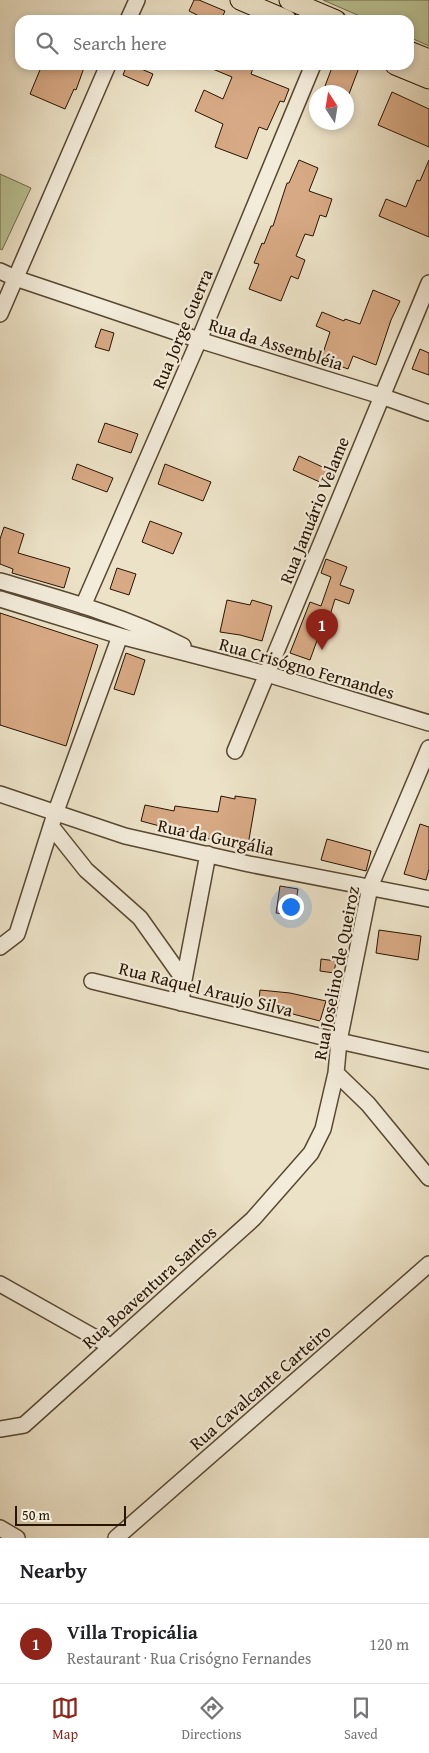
<!DOCTYPE html>
<meta charset="utf-8">
<style>
body{margin:0;font-family:"Gentium Book Plus",serif;background:#f2f2f2;color:#202124}
.compass{position:absolute;left:309px;top:85px;width:45px;height:45px;border-radius:50%;background:#fff;box-shadow:0 2px 8px #0003;rotate:348deg}
.scale{position:absolute;left:15px;bottom:12px;width:111px;box-sizing:border-box;padding-left:5px;border:2px solid #271401;border-top:0;font-size:14px;line-height:18px;white-space:nowrap;color:#271401;-webkit-text-stroke:4px #f3ecdb;paint-order:stroke}
.you{position:absolute;left:290px;top:906px;width:18px;height:18px;margin:-12px;border:4px solid #fff;border-radius:50%;background:#1a73e8;box-shadow:0 0 0 8px #1a73e833}
.badge{display:grid;place-items:center;width:32px;height:32px;border-radius:50%;background:#8f2418;color:#fff;font-size:16px;font-weight:700}
.pin{position:absolute;translate:-50% -41px;filter:drop-shadow(0 1px 2px #0008)}
.pin::after{content:'';position:absolute;top:26px;width:18px;height:15px;background:inherit;clip-path:polygon(0 0,100% 0,50% 100%)}
.list{margin:0;padding:0;list-style:none}
h2{display:flex;justify-content:space-between;align-items:center;height:65px;margin:0;padding:0 20px;font-size:21px}
h2 small{font-size:16px;font-weight:400;color:#757577}
.list li{display:grid;grid-template-columns:32px 1fr auto;gap:15px;align-items:center;box-sizing:border-box;height:80px;padding:0 20px;border-top:1px solid #e0e0e0}
.list b{display:block;font-size:19px;white-space:nowrap}
.list p{margin:0;font-size:16px;white-space:nowrap;color:#757577}
.list em{font-size:16px;font-style:normal;color:#757577}
.icon{flex:none;width:28px;height:28px;fill:none;stroke:currentColor;stroke-width:2;stroke-linecap:round;stroke-linejoin:round}
.map{position:relative;flex:none;width:429px;height:1538px;overflow:hidden}
.search{position:absolute;background:#fff;box-shadow:0 2px 8px #0003;left:15px;right:15px;top:15px;height:55px;display:flex;align-items:center;gap:12px;box-sizing:border-box;padding:0 18px;border-radius:15px;color:#757577;font-size:19px}
.sheet{height:145px;background:#fff}
nav{display:flex;justify-content:space-around;align-items:center;box-sizing:border-box;height:70px;border-top:1px solid #e0e0e0;background:#fff;font-size:14px;color:#757577}
nav a{display:grid;justify-items:center;gap:2px}
nav .on{color:#8f2418}
.map>svg:first-child{display:block}
</style>
<div class="map">
<svg width="429" height="1538" viewBox="0 0 429 1538">
<rect width="100%" height="100%" fill="#ece2c7"/>
<filter id="stains"><feTurbulence type="fractalNoise" baseFrequency=".004" numOctaves="4"/><feColorMatrix values="0 0 0 0 .2 0 0 0 0 .09 0 0 0 0 .02 0 0 0 .5 -.17"/></filter>
<radialGradient id="worn" r=".72"><stop offset=".6" stop-color="#630" stop-opacity="0"/><stop offset="1" stop-color="#630" stop-opacity=".3"/></radialGradient>
<path fill="#bac294" stroke="#706b4a" d="M323 0H429V46L409 37V20H369Z
M0 174 31 188 2 250 0 249Z"/>
<path fill="#d7a984" stroke="#271401" d="M194 0H199L225 11 221 20H197L199 16 189 11Z
M42 65H85L76 90 74 89 65 109 30 94Z
M127 65H132L153 74 148 86 123 75Z
M203 65H254L251 74 289 89 284 102 280 101 267 130 259 127 247 159 215 147 223 124 195 111 204 90 223 99 232 77Z
M333 65H360L349 94 325 86Z
M392 92 429 109V147L378 125Z
M299 160 318 168 309 191 332 199 326 217 320 215 313 236 305 234 296 256 305 260 298 279 291 276 281 301 249 289 259 264 254 263 262 243 264 244 271 226H273L287 183H289Z
M429 160V237L379 216 386 199 406 207 417 180 420 181Z
M373 290 400 301 391 320 376 365 353 356 348 369 321 359 330 332 316 326 322 312 344 321 345 319 360 324Z
M101 329 114 333 109 351 95 347Z
M420 349 429 353V375L412 369Z
M105 423 138 434 131 453 98 442Z
M299 456 329 470 322 483 293 470Z
M77 464 113 478 107 492 72 479Z
M165 464 211 482 203 501 158 484Z
M150 521 182 533 173 554 142 542Z
M4 527 24 534 18 553 70 568 64 588 12 573 13 569 0 564V539Z
M326 559 347 567 340 585 354 590 349 604 335 599 327 625 323 624 310 660 290 653 310 602 321 606 331 577 321 573Z
M117 568 136 574 129 595 110 589Z
M227 600 250 605 252 600 272 606 262 641 240 635 220 632Z
M0 613 98 645 66 746 0 725Z
M126 653 145 660 134 695 114 689Z
M221 796 235 799V796L256 799 248 845 202 838 203 834 171 829 141 821 145 805 174 811 175 806 218 812Z
M420 824 429 827V869L426 880 404 874Z
M327 839 371 851 366 871 321 860Z
M280 886 298 889 294 915 276 913Z
M379 930 421 936 418 960 376 953Z
M321 959 336 961 334 973 320 971Z
M260 990 290 993 326 1001 320 1021 285 1012 258 1010Z"/>
<g fill="none" stroke-linecap="round" stroke-linejoin="round">
<defs>
<path id="minor" d="M128 20 137 0
M0 271 15 278 199 340 381 396 429 413
M0 314 108 65
M0 581C62 599 125 616 183 646
M0 599 120 636 267 674 429 723
M83 606 199 340 313 65
M235 751 429 283
M0 794 125 836 249 864 429 899
M51 826 86 870 140 918 184 980 181 1003
M0 947 17 934 55 814 120 636
M184 980 208 854
M92 981 339 1041 429 1061
M336 1073 368 1104 429 1178
M0 1284 110 1346
M0 1429 24 1425 253 1219 311 1153 323 1129 336 1073 339 1041 370 887 429 748
M0 1528 17 1538
M116 1538 429 1264"/>
<path id="major" d="M240 0 287 20
M289 0 336 20
M409 51 429 59
M395 65 429 79"/>
</defs>
<use href="#minor" stroke="#584832" stroke-width="18"/>
<use href="#major" stroke="#271401" stroke-width="21"/>
<use href="#minor" stroke="#f3ecdb" stroke-width="15"/>
<use href="#major" stroke="#ece2c7" stroke-width="19"/>
</g>
<g text-anchor="middle" dominant-baseline="central" stroke-width="4.5" stroke-linejoin="round" paint-order="stroke">
<g font-size="18" fill="#271401" stroke="#f3ecdb">
<text transform="translate(182 329) rotate(-67)">Rua Jorge Guerra</text>
<text transform="translate(276 344) rotate(17)">Rua da Assembléia</text>
<text transform="translate(314 510) rotate(-68)">Rua Januário Velame</text>
<text transform="translate(307 668) rotate(16)">Rua Crisógno Fernandes</text>
<text transform="translate(216 837) rotate(12)">Rua da Gurgália</text>
<text transform="translate(336 973) rotate(-79)">Rua Joselino de Queiroz</text>
<text transform="translate(206 989) rotate(14)">Rua Raquel Araujo Silva</text>
<text transform="translate(149 1287) rotate(-42)">Rua Boaventura Santos</text>
<text transform="translate(260 1387) rotate(-41)">Rua Cavalcante Carteiro</text>
</g>
</g>
<rect width="100%" height="100%" filter="url(#stains)"/>
<rect width="100%" height="100%" fill="url(#worn)"/>
</svg>
<svg class="compass" viewBox="-18 -18 36 36"><path d="M0-13l5 13h-10z" fill="#e53935"/><path d="M0 13l5-13h-10z" fill="#757577"/></svg>
<div class="scale">50 m</div>
<div class="you"></div>
<div class="pin badge" style="left:322px;top:650px">1</div>
<div class="search"><svg class="icon" aria-label="search" viewBox="0 0 24 24"><circle cx="10" cy="10" r="6"/><path d="M15 15l6 6"/></svg>Search here</div>
</div>
<section class="sheet">
<h2>Nearby<small></small></h2>
<ul class="list">
<li><span class="badge">1</span><div><b>Villa Tropicália</b><p>Restaurant · Rua Crisógno Fernandes</p></div><em>120 m</em></li>
</ul>
</section>
<nav>
<a class="on"><svg class="icon" aria-label="map" viewBox="0 0 24 24"><path d="M3 6l6-2 6 2 6-2v14l-6 2-6-2-6 2zM9 4v14M15 6v14"/></svg>Map</a>
<a><svg class="icon" aria-label="directions" viewBox="0 0 24 24"><path d="M12 3l9 9-9 9-9-9zM9 14v-3h6M13 9l2 2-2 2"/></svg>Directions</a>
<a><svg class="icon" aria-label="saved" viewBox="0 0 24 24"><path d="M7 4h10v16l-5-4-5 4z"/></svg>Saved</a>
</nav>
